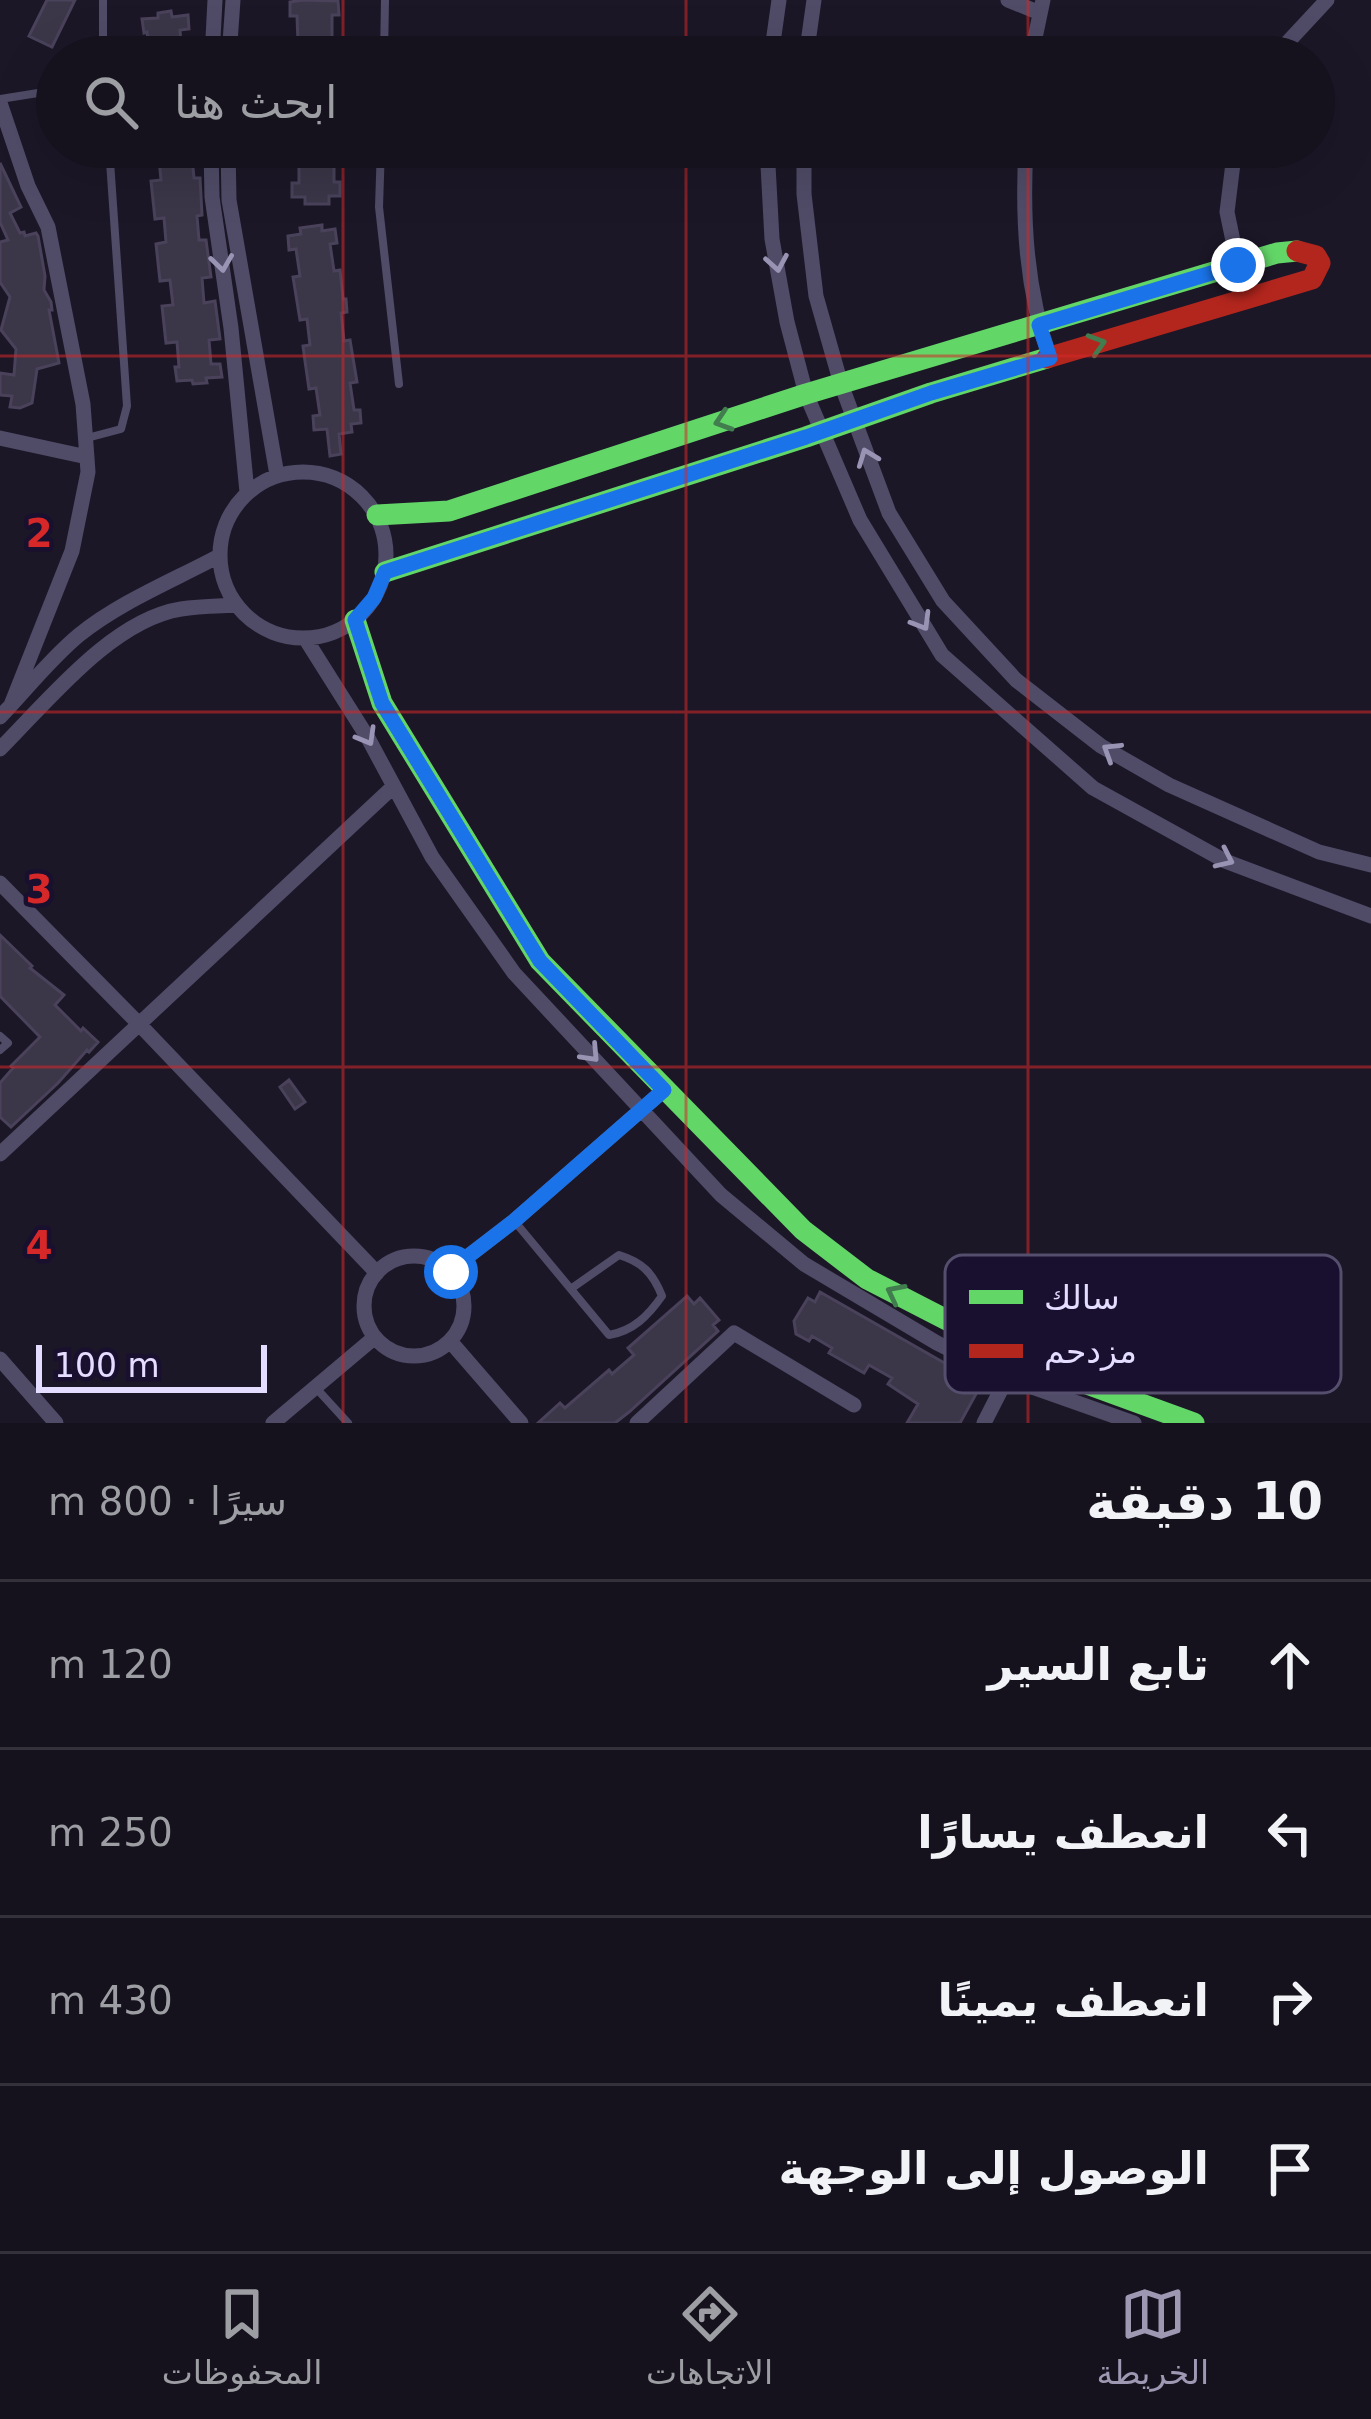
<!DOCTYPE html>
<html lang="ar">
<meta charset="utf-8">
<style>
body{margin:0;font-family:"DejaVu Sans","Noto Naskh Arabic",sans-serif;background:#1e1a26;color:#f1f3f6;direction:rtl}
.scale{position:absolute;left:36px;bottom:30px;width:231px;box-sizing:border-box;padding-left:12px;border:6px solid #e4ddff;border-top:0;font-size:33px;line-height:42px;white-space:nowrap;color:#e4ddff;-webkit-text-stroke:9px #18102e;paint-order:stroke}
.stop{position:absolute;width:36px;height:36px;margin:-27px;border:9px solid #1a73e8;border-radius:50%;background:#fff}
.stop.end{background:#1a73e8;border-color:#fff;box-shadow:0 3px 12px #0008}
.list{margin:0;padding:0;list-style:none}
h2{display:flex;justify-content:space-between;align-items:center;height:156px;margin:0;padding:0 48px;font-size:51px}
h2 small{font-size:39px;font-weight:400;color:#9d9da4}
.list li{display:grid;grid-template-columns:78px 1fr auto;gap:36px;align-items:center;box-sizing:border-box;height:168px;padding:0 48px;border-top:3px solid #34313b}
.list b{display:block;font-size:45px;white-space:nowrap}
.list em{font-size:39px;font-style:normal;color:#9d9da4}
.icon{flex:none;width:66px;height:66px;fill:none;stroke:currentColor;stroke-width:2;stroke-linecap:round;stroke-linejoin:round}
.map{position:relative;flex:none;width:1371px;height:1423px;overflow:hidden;direction:ltr}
.search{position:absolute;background:#15111d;box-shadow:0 12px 48px #0002;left:36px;right:36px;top:36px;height:132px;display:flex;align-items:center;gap:30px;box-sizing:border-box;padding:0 42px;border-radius:66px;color:#9d9da4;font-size:45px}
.sheet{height:828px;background:#15111d}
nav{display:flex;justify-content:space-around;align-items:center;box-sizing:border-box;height:168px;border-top:3px solid #34313b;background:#15111d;font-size:33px;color:#9d9da4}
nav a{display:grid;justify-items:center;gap:6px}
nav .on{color:#9e98b3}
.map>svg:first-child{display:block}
</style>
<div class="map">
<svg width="1371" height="1423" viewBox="0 0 1371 1423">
<rect width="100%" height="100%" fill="#1c1727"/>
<path fill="#3b3648" stroke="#49425a" stroke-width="3" d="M47 0H75L52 47 29 36Z
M303 0 338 1 339 15H332V43H338V56L291 57V43H298L297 16H290V2Z
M171 11 172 17 188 15 189 29 180 30 182 57H150L147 32 144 33 142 19 158 18V13Z
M158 147H191L194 178H200L202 215 197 216 199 240H206L211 277 202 278 204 303 215 301 220 339 209 340 211 364H220L222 377 206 378 207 383 193 384 192 380 177 381 175 367H179L177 342 166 343 162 306 173 305 170 280 160 281 156 244 166 242 164 218 155 219 151 181 161 180Z
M299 147H334V182H340V196H329V204H305V197H292V183H299Z
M0 163 21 207 10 213 20 233 24 232 25 236 36 233 38 236 45 276 44 290 51 302 52 310H49L59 363 37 369 32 403 20 408 10 407 12 396 0 395V373L14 375 16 349 1 330 10 297 0 282V242L8 240 0 222Z
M322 225V231L335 229 337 243 330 244 334 271 340 270 343 299H346L347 312 341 313 344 341 350 340 357 382 350 383 354 410H360L361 423 351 424 352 432 339 434 341 454 330 456 327 429 314 430 313 416 320 415 316 388 309 389 305 361 303 346 310 345 307 319 300 320 293 277 300 276 296 249 289 250 288 236 301 234 300 228Z
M0 935 32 966 30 968 64 995 55 1005 81 1031 83 1028 98 1042 89 1052 87 1050 58 1083 11 1127 0 1117V1083L13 1068 11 1066 40 1037 0 996Z
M289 1080 305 1102 295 1109 280 1087Z
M820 1292 976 1381 970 1391 976 1394 960 1423H907L918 1404 888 1384 892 1378 869 1365 864 1373 829 1353 832 1348 812 1336 809 1341 796 1334 794 1321 808 1298 815 1302Z
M687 1296 694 1304 700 1298 719 1320 713 1325 718 1331 629 1412 615 1423H538L560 1403 565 1408 609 1370 612 1374 634 1355 628 1348Z"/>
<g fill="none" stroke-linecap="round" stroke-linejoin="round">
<path stroke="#504c68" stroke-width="8" d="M103 0V57
M384 57 385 0
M0 99 57 90
M381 147 379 207 399 384
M87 438 121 429 127 406 109 147
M0 1036 8 1043 0 1050
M516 1223 609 1335C633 1331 648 1316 662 1296 653 1273 642 1262 619 1255L572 1288
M316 1388 348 1423"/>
<path stroke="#504c68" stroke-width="15" d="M1008 0 1040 13
M212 57 215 0
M229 57 233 0
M771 57 779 0
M806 57 814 0
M1031 57 1043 0
M1274 57 1327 0
M0 103 28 186 48 227 83 404 88 472 72 551 11 705
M211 147 212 197 231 328 247 492
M228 147 229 200 277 475
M767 147 772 239 787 322 806 394 860 520 942 655 1093 788 1225 861 1371 916
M804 147V194L816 296 841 384 889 513 943 601 1016 680 1101 746 1169 785 1319 852 1371 865
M1026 147C1022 219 1026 290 1050 358
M1235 147 1227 212 1238 265
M0 438 87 457
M220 555a83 83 0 1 1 166 0a83 83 0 1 1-166 0Z
M305 638 368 738 432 857 514 973 721 1195 804 1264 937 1343 1007 1378 1134 1423
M0 717C26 690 50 659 79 635 120 602 172 581 219 556
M0 749C48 701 112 620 181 609 199 606 218 606 236 605
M0 883 140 1025 377 1273
M0 1154 394 786
M364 1306a50 50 0 1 1 100 0a50 50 0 1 1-100 0Z
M449 1271 514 1221 664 1090
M450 1341 521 1423
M0 1359 56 1423
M273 1423 375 1337
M637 1423 734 1333 854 1405
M984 1423 1007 1378"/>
<path stroke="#63d668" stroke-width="21" d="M377 515 449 511 806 394 1277 253 1297 251
M385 572 806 437 931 393 1047 358
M355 620 382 703 540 961 803 1230 867 1279 1011 1353 1073 1379 1194 1423"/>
<path stroke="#b3261e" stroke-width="21" d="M1047 358 1312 279 1320 263 1316 256 1297 251"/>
</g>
<defs><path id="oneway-chevron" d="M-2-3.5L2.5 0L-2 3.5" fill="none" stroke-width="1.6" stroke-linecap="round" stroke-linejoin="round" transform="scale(3)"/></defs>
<g stroke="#9a94b4">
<use href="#oneway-chevron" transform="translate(222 263) rotate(82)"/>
<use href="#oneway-chevron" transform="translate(777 263) rotate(80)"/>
<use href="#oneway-chevron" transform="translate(867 457) rotate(-111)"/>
<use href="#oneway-chevron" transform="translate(922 622) rotate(59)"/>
<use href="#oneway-chevron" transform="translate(367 737) rotate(60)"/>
<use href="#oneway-chevron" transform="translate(1111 751) rotate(-148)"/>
<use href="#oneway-chevron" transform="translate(1225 859) rotate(25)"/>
<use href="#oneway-chevron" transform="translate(591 1054) rotate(47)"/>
</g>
<g stroke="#417d4e">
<use href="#oneway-chevron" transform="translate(1097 344) rotate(-17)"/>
<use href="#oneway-chevron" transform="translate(723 421) rotate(162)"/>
<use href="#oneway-chevron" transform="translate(895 1293) rotate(-153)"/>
</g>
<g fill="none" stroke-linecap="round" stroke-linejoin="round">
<path stroke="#1a73e8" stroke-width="15" d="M451 1272 449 1271 514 1221 664 1090 540 961 382 703 355 620 374 598 385 572 806 437 931 393 1050 358 1039 325 1238 265"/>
</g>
<path fill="none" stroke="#d62828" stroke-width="3" stroke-opacity="0.55" d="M343 0V57M686 0V57M1028 0V57M343 147V1423M686 147V1423M1028 147V1423M0 356H1371M0 712H1371M0 1067H1371"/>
<rect x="945" y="1255" width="396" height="138" rx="18" fill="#18102e" stroke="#554e6d" stroke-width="3"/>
<rect x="969" y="1290" width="54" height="14" fill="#63d668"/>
<rect x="969" y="1344" width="54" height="14" fill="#b3261e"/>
<g font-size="33" fill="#e4ddff">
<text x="1044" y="1309">سالك</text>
<text x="1044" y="1363">مزدحم</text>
</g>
<g font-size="39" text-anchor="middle" font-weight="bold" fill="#d62828" stroke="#18102e" stroke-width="9" stroke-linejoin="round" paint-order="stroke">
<text x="39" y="547">2</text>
<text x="39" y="903">3</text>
<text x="39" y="1259">4</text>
</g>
</svg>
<div class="scale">100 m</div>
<div class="stop" style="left:451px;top:1272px"></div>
<div class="stop end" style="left:1238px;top:265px"></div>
<div class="search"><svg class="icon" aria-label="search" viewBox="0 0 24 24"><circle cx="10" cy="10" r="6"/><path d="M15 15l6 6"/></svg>ابحث هنا</div>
</div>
<section class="sheet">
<h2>10 دقيقة<small>سيرًا · 800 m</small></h2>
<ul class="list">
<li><svg class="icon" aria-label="ahead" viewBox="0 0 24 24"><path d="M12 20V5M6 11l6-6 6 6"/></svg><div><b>تابع السير</b></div><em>120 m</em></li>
<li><svg class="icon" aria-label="left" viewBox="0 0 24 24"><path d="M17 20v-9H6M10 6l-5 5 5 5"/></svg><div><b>انعطف يسارًا</b></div><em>250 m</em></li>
<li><svg class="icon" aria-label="right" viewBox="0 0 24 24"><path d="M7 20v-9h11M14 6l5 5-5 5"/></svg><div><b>انعطف يمينًا</b></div><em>430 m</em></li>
<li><svg class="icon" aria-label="arrive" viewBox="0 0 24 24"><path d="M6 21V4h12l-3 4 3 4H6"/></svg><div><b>الوصول إلى الوجهة</b></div></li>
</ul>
</section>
<nav>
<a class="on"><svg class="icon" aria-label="map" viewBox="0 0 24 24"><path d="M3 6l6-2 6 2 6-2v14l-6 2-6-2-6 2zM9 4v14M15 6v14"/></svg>الخريطة</a>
<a><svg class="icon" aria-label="directions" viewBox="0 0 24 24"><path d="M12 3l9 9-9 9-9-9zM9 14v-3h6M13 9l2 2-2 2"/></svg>الاتجاهات</a>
<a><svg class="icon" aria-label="saved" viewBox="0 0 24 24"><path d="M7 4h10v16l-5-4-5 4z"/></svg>المحفوظات</a>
</nav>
